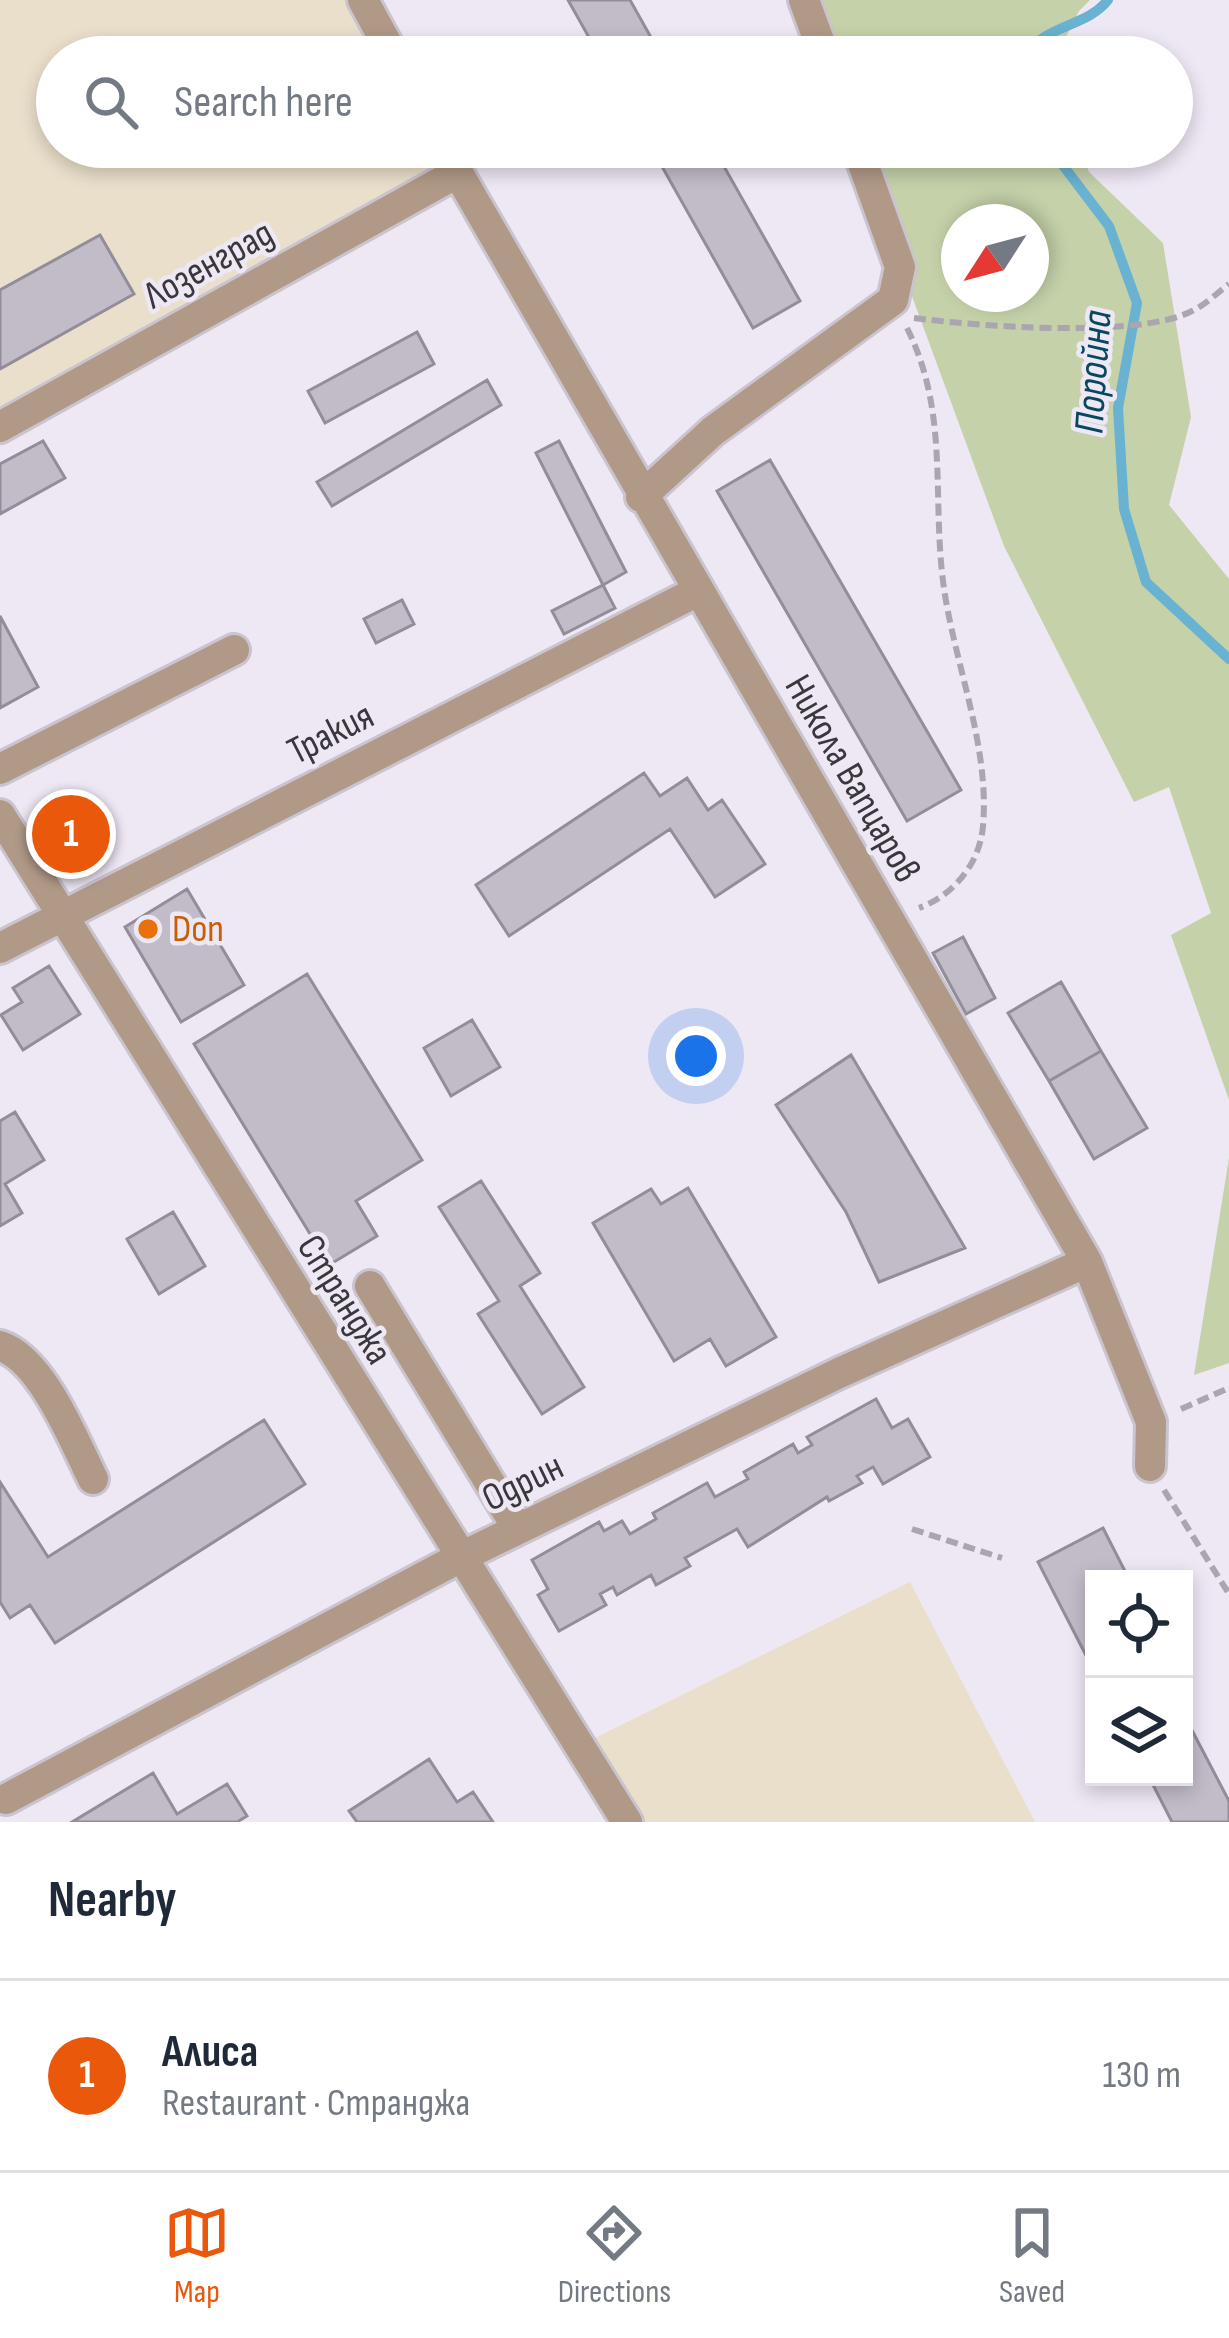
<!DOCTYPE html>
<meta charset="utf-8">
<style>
body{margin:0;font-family:"Sofia Sans Condensed",sans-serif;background:#f2f2f3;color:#1f2937}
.controls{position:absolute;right:36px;bottom:36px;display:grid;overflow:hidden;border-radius:0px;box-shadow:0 6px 18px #0003}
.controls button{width:108px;height:108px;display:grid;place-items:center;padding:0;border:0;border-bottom:3px solid #e0e1e3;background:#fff;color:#1f2937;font:60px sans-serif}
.compass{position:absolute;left:941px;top:204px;width:108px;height:108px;border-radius:50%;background:#fff;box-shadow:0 6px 18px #0003;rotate:234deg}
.you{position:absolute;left:696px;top:1056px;width:42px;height:42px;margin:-30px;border:9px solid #fff;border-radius:50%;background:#1a73e8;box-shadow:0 0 0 18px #1a73e833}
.badge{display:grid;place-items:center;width:78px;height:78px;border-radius:50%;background:#ea580c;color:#fff;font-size:39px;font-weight:700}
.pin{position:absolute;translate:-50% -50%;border:6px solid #fff;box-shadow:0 3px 12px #0006}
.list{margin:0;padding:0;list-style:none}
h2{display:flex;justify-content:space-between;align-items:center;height:156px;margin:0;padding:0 48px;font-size:51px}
h2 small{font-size:39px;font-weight:400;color:#747a83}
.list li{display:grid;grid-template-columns:78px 1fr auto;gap:36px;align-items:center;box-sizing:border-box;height:192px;padding:0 48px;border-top:3px solid #e0e1e3}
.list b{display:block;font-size:45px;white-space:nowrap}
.list p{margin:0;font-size:39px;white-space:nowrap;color:#747a83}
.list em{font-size:39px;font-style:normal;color:#747a83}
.icon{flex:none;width:66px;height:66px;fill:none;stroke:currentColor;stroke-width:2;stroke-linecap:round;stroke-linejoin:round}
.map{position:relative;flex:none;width:1229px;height:1822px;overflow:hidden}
.search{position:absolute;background:#fff;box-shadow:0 6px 18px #0003;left:36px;right:36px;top:36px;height:132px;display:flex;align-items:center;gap:30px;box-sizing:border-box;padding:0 42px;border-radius:66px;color:#747a83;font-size:45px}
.sheet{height:348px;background:#fff}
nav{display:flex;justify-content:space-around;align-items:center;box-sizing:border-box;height:168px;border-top:3px solid #e0e1e3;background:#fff;font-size:33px;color:#747a83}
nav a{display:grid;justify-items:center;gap:6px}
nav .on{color:#ea580c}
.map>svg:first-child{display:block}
</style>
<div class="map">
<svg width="1229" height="1822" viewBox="0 0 1229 1822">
<rect width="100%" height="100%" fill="#eee7f4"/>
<path fill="#eadfcb" d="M0 0H363L394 57H57V147H443L457 173 0 433Z
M910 1582 1035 1822H627L579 1746Z"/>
<path fill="#c4d1a9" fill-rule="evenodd" d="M804 0H1090L1079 11 1056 57H825Z
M857 147H1079L1089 172 1163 243 1191 417 1169 505 1229 579V1100L1171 935 1211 913 1169 787 1134 802 1004 546ZM959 222H1031V294H959Z
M1229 1158V1363L1194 1375Z"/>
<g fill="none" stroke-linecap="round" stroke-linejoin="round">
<path stroke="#69b2d1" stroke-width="10" d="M1026 57C1043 24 1086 28 1108 0
M1049 147 1109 226 1137 303 1118 408 1124 509 1146 582 1229 659"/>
</g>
<path fill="#c2bcc9" stroke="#928d99" stroke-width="3" d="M568 0H630L662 57H600Z
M651 147H713L800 301 753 328Z
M100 235 134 294 0 369V290Z
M417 332 434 364 325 423 308 391Z
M487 380 501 405 332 506 317 482Z
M43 441 65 478 0 514V464Z
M559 441 626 572 603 585 536 453Z
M770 460 961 790 907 821 717 491Z
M603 585 615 608 564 634 552 611Z
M402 600 414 624 376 643 364 619Z
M0 616 38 687 0 708Z
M644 773 660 796 687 778 708 810 722 800 765 864 715 897 670 829 509 936 476 885Z
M187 889 244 985 181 1022 125 927Z
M963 937 995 998 966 1014 933 953Z
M49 966 80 1014 23 1050 1 1015 22 1002 13 988Z
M307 974 422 1160 356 1201 377 1236 329 1265 194 1044Z
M1061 982 1101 1051 1049 1081 1008 1013Z
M472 1020 500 1067 451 1096 424 1048Z
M1101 1051 1147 1128 1094 1159 1049 1081Z
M851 1055 965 1248 879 1282 846 1212 776 1105Z
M15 1112 44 1160 5 1184 22 1213 0 1226V1121Z
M481 1181 540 1273 520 1286 584 1387 542 1414 478 1314 499 1301 439 1207Z
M688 1188 776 1337 726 1366 710 1339 674 1361 593 1223 651 1189 661 1204Z
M173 1212 205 1266 159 1294 127 1239Z
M876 1399 892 1428 908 1419 930 1457 883 1484 873 1467 857 1476 862 1483 829 1501 827 1497 748 1547 737 1529 685 1558 690 1566 656 1585 651 1575 617 1595 613 1587 600 1594 606 1605 559 1631 538 1595 548 1589 532 1560 599 1522 604 1531 622 1521 630 1534 656 1519 653 1513 707 1483 715 1497 748 1479 744 1472 793 1444 798 1453 812 1445 807 1437Z
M264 1420 305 1484 55 1643 30 1605 10 1618 0 1602V1482L48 1557Z
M1103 1528 1129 1579H1094V1671L1038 1562Z
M1184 1715 1229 1801V1822H1172L1149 1777H1184Z
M429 1759 457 1802 473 1792 493 1822H357L349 1811Z
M153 1773 177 1814 227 1784 247 1816 237 1822H72Z"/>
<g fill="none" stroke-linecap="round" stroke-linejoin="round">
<defs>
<path id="minor" d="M363 0 394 57
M804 0 825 57
M443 147 1087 1262 1151 1422 1150 1466
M0 427 457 173
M641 497 713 431 893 300 900 267 857 147
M0 769 234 650
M0 815 627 1822
M0 948 698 591
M370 1286 518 1529
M0 1346C42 1359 74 1441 93 1479
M6 1799 459 1558 839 1373 1087 1262"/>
</defs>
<use href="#minor" stroke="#cac4cf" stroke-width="36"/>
<path stroke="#aaa5af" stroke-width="6" stroke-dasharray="12 6" stroke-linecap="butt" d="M914 318C976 326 1138 339 1192 311 1205 305 1217 293 1229 284
M907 328C949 412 932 494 943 581 953 661 990 744 983 826 980 863 954 895 919 908
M1181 1409 1229 1388
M1164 1490 1229 1594
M912 1529 1002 1558"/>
<use href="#minor" stroke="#b19987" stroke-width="30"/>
</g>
<circle fill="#e8710a" stroke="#eee7f4" stroke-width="4.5" cx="148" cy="929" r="12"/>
<g text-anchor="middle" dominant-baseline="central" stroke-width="9" stroke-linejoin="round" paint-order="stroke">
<g font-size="39" fill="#3a373c" stroke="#eee7f4">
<text transform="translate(209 265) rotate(-29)">Лозенград</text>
<text transform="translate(331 734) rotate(-27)">Тракия</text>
<text transform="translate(852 779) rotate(60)">Никола Вапцаров</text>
<text transform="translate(344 1300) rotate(58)">Странджа</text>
<text transform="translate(523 1483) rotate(-26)">Одрин</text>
</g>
<g font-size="39" fill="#c56008" stroke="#eee7f4" text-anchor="start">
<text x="172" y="929">Don</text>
</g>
<g font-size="42" font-style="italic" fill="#07485e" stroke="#eee7f4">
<text transform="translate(1094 372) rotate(-86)">Поройна</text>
</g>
</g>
</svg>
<div class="controls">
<button><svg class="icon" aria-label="locate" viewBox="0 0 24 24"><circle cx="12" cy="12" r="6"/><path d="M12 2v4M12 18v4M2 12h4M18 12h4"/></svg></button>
<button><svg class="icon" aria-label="layers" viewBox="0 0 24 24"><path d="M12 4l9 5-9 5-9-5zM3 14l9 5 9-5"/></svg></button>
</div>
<svg class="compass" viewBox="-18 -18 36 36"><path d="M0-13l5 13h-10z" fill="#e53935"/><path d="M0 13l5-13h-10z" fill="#747a83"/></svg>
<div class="you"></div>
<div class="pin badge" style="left:71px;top:834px">1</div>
<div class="search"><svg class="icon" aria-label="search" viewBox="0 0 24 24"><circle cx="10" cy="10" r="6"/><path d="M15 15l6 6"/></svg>Search here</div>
</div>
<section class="sheet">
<h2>Nearby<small></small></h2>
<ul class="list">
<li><span class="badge">1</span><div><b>Алиса</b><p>Restaurant · Странджа</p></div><em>130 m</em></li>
</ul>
</section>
<nav>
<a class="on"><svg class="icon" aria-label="map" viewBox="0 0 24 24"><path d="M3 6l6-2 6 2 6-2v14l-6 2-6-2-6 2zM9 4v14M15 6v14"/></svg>Map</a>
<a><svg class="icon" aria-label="directions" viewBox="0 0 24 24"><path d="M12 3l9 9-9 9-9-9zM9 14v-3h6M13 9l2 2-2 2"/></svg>Directions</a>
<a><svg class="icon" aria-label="saved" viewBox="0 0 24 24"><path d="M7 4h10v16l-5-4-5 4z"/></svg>Saved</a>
</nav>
